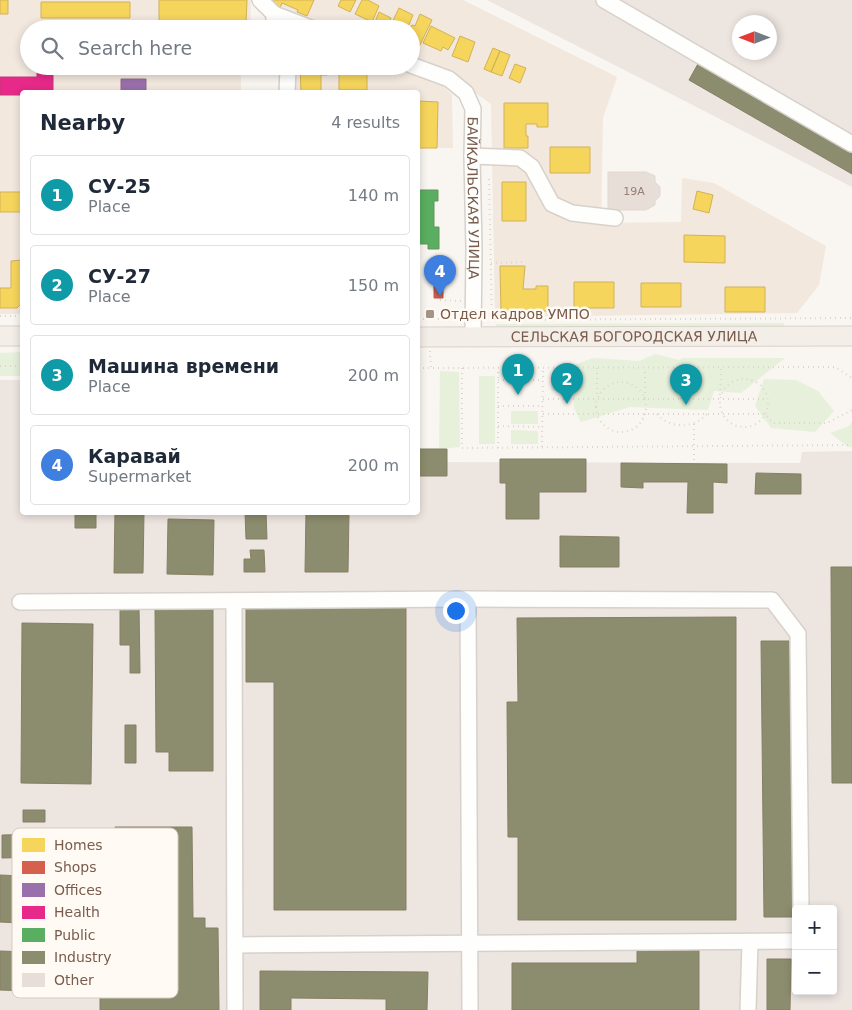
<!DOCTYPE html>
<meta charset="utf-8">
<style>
body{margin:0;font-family:"DejaVu Sans",sans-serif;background:#f2f2f3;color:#1f2937}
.controls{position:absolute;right:15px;bottom:15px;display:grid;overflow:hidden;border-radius:5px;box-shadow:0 2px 8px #0003}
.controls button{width:45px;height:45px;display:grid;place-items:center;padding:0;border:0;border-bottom:1px solid #e0e1e3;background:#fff;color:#1f2937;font:25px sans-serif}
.compass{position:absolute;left:732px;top:15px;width:45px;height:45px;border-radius:50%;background:#fff;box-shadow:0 2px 8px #0003;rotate:270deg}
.you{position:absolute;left:455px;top:610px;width:18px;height:18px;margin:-12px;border:4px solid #fff;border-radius:50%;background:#1a73e8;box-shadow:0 0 0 8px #1a73e833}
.badge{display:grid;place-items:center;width:32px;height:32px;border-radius:50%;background:#0b8043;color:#fff;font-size:16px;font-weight:700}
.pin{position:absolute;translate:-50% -41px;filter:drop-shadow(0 1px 2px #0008)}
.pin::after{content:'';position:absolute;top:26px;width:18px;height:15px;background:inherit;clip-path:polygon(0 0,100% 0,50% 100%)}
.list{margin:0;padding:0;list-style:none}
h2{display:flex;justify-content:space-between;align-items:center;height:65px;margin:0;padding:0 20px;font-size:21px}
h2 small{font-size:16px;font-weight:400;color:#747a83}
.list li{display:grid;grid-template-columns:32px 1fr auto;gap:15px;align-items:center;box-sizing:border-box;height:80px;margin:0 10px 10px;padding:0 10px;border:1px solid #e0e1e3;border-radius:5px}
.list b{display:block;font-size:19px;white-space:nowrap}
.list p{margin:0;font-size:16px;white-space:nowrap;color:#747a83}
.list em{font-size:16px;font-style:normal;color:#747a83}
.icon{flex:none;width:28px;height:28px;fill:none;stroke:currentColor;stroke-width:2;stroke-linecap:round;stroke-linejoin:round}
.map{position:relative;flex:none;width:852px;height:1010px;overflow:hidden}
.search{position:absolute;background:#fff;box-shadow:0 2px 8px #0003;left:20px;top:20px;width:400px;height:55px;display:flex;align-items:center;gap:12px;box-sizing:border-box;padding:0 18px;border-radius:28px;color:#747a83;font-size:19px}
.panel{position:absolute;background:#fff;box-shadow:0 2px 8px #0003;left:20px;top:90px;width:400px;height:425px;border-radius:5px}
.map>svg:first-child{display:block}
</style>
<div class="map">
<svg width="852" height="1010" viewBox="0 0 852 1010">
<rect width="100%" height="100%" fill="#f9f5f0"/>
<path fill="#f2e8de" d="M0 0H251L250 29H29V66H241V92H22V314H0Z
M266 0H463L617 77 603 118 601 223 681 222 682 178 714 183 826 246 819 285 797 313 495 317 491 104 451 76 411 61V29H327L276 12Z
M291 66H392L443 86 452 95 453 148H418V92H291Z"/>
<path fill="#ede5e0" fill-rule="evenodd" d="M487 0H852V187L642 79ZM740 22H770V52H740Z
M0 380H22V512H418V462L800 463 802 452 852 451V1010H0ZM796 909H833V991H796Z"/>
<path fill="#e7f0db" d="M784 323V330L496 331V324Z
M22 352V376H0V353Z
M655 354 679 360 683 358H785L741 393 714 391 708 410 630 407 581 422 574 408 573 393 551 390 552 373 593 358 639 361Z
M440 371 459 372 460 447 439 449Z
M479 376H495V444H479Z
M764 379 796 380 818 391 834 411 815 432 771 428 755 406Z
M511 411H538V424H511Z
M852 422V447H848L830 433 849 426Z
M511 430 538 431V444H511Z"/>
<path fill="#f6d55c" stroke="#d1b158" d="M0 0H8V14H0Z
M159 0H247L246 22 159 21Z
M273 0H314L307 16 297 12 298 10 282 3 280 8 271 4Z
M341 0H356L350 12 338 6Z
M362 0H368L379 6 372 22 355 14Z
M41 2H130V18H41Z
M399 8 413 15 407 29 390 27Z
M379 12 391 18 387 29H377L373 27Z
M420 14 432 20 420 45 411 41V29H410L412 25 415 26Z
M431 26 455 38 448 50 443 47 441 51 423 43Z
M460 36 475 42 468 62 452 56Z
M493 48 500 51 491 72 484 69Z
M500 51 510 55 502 76 491 72Z
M515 64 526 68 520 83 509 78Z
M300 66H326L327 75H321V92H301Z
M339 73H367V90H339Z
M418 101 438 102 437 148H418Z
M504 103H548V127H537V124H526V136H528V148H504Z
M550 147H590V173H550Z
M502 182H526V221H502Z
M697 191 713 195 709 213 693 209Z
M0 192H22V212H0Z
M684 235 725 236V263L684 262Z
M22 260V303L17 308H0V288H11V261Z
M500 266H525L523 289H536V286H548V311L501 312Z
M574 282H614V308H574Z
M641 283H681V307H641Z
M725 287H765V312H725Z"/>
<path fill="#d6604d" stroke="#ba5f4d" d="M434 283H443V298H434Z"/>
<path fill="#9970ab" stroke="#906a8f" d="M121 79H146V92H121Z"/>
<path fill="#e7298a" stroke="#c63878" d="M37 66H53V92H22V95H0V77H37Z"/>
<path fill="#5aae61" stroke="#64955b" d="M418 190H438V201H434V227H439V249H428V244H418Z"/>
<path fill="#8c8c6e" stroke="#877e64" d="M699 62 852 150V174L689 80Z
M418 449H447V476H418Z
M500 459H586V492H539V519H506V483H500Z
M621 463 727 464V483L713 482V513H687L688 482H643V488L621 487Z
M756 473 801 474V494H755Z
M75 512H96V528H75Z
M115 512H144L143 573H114Z
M245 512H266L267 539H246Z
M306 512H349L348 572H305Z
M168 519 214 520 213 575 167 574Z
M560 536 619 537V567H560Z
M250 550H264L265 572H244V559H251Z
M831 567H852V783H832Z
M246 606H406V910H274V682H246Z
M120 607H139L140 673H130V645H120Z
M155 609H213V771H169V752H156Z
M736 617V920H518V837H508L507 702H518L517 618Z
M22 623 93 624 91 784 21 783Z
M761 641H792L794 917H764Z
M125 725H136V763H125Z
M23 810H45V822H23Z
M115 827H192L193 918H205V928H218L219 1010H100V983H110V919H116Z
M50 834V857L2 858V835Z
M0 875 22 876 21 923 0 922Z
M699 950V1010H512V963H637V951Z
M0 951 58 953 57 992 0 990Z
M767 959H791L790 1010H767Z
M260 971 428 972 427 1010H386V999L291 998V1010H260Z"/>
<path fill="#e6ded7" stroke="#e2d8d2" d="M608 172H646L655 176V182L660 187V196L655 201V205L646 210H608Z"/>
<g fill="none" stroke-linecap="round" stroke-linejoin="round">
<defs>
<g id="minor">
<path d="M260 0 274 14V29"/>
<path d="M604 0 852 144"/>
<path d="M274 14 313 29"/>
<path id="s1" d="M411 65 449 79 466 93 473 109 472 156 474 249 473 337"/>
<path d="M285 66 288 69 287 92"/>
<path d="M472 156 520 158 532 167 552 204 572 213 615 218"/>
<path d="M468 599 470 1010"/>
<path d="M234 601 235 1010"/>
<path d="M20 602 468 599 772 600 798 634 801 909"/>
<path d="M235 945 796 941"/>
<path d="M748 1010 750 942"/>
</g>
<g id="major">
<path d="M0 336H22"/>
<path id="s2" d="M418 337 852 336"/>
</g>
</defs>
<use href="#minor" stroke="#d7d1cb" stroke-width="18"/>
<use href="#major" stroke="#dad1cc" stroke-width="21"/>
<path stroke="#dcd5d0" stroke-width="2" stroke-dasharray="1 4" stroke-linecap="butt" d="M489 179 492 321
M491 263 525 262
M440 300 461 301
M0 316H22
M418 319H460
M485 320 852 318
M430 351 431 368
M0 366H22
M418 368 835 367 852 378
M462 368V448L852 445
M597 368V398
M681 368V400
M720 403a24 24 0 1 1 48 0a24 24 0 1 1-48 0Z
M498 380H543
M596 407a25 25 0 1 1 50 0a25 25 0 1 1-50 0Z
M720 395 721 368
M645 398V368
M543 399H767
M498 406H543
M543 414H765L773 423H827L852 410
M657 414C671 429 693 429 707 414
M694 424V464
M498 426 542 427
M542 447 543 368
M498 448V368"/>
<use href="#minor" stroke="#fefefd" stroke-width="15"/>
<use href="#major" stroke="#f3eee8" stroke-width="19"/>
</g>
<rect fill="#a69286" stroke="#fffaf3" stroke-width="2" x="425" y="309" width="10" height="10" rx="2.5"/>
<g text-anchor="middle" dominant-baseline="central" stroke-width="5" stroke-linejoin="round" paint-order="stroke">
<g font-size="11" fill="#977e72">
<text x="634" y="191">19А</text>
</g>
<g font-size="14" fill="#7a5c4d" stroke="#fffaf3">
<text stroke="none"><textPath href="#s1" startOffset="169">БАЙКАЛЬСКАЯ УЛИЦА</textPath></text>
<text stroke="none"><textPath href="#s2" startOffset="216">СЕЛЬСКАЯ БОГОРОДСКАЯ УЛИЦА</textPath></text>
</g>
<g font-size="14" fill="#7a5c4d" stroke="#fffaf3" text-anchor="start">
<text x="440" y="314">Отдел кадров УМПО</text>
</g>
</g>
<rect x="12" y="828" width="166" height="170" rx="8" fill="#fffaf3" stroke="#d7cbc1" stroke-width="1"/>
<rect x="22" y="838" width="23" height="14" fill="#f6d55c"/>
<rect x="22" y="861" width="23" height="13" fill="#d6604d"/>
<rect x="22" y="883" width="23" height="14" fill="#9970ab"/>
<rect x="22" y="906" width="23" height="13" fill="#e7298a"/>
<rect x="22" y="928" width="23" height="14" fill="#5aae61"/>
<rect x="22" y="951" width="23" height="13" fill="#8c8c6e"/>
<rect x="22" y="973" width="23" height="14" fill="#e6ded7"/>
<g font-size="14" fill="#7a5c4d">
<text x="54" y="850">Homes</text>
<text x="54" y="872">Shops</text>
<text x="54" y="895">Offices</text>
<text x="54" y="917">Health</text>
<text x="54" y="940">Public</text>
<text x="54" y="962">Industry</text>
<text x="54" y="985">Other</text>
</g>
</svg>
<div class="controls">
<button>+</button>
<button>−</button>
</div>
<svg class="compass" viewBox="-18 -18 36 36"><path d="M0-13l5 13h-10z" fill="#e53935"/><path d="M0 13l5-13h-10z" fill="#747a83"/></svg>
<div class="you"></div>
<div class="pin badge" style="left:518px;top:395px;background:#0f9aa8">1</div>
<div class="pin badge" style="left:567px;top:404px;background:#0f9aa8">2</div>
<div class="pin badge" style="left:686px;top:405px;background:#0f9aa8">3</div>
<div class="pin badge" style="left:440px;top:296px;background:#3f7fe0">4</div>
<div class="search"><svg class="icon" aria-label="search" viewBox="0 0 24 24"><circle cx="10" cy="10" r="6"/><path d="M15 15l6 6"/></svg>Search here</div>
<section class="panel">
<h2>Nearby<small>4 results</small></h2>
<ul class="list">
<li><span class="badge" style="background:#0f9aa8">1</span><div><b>СУ-25</b><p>Place</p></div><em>140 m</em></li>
<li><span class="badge" style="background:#0f9aa8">2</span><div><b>СУ-27</b><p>Place</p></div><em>150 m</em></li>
<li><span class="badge" style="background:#0f9aa8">3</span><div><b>Машина времени</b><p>Place</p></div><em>200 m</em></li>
<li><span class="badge" style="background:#3f7fe0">4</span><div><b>Каравай</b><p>Supermarket</p></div><em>200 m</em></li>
</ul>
</section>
</div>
